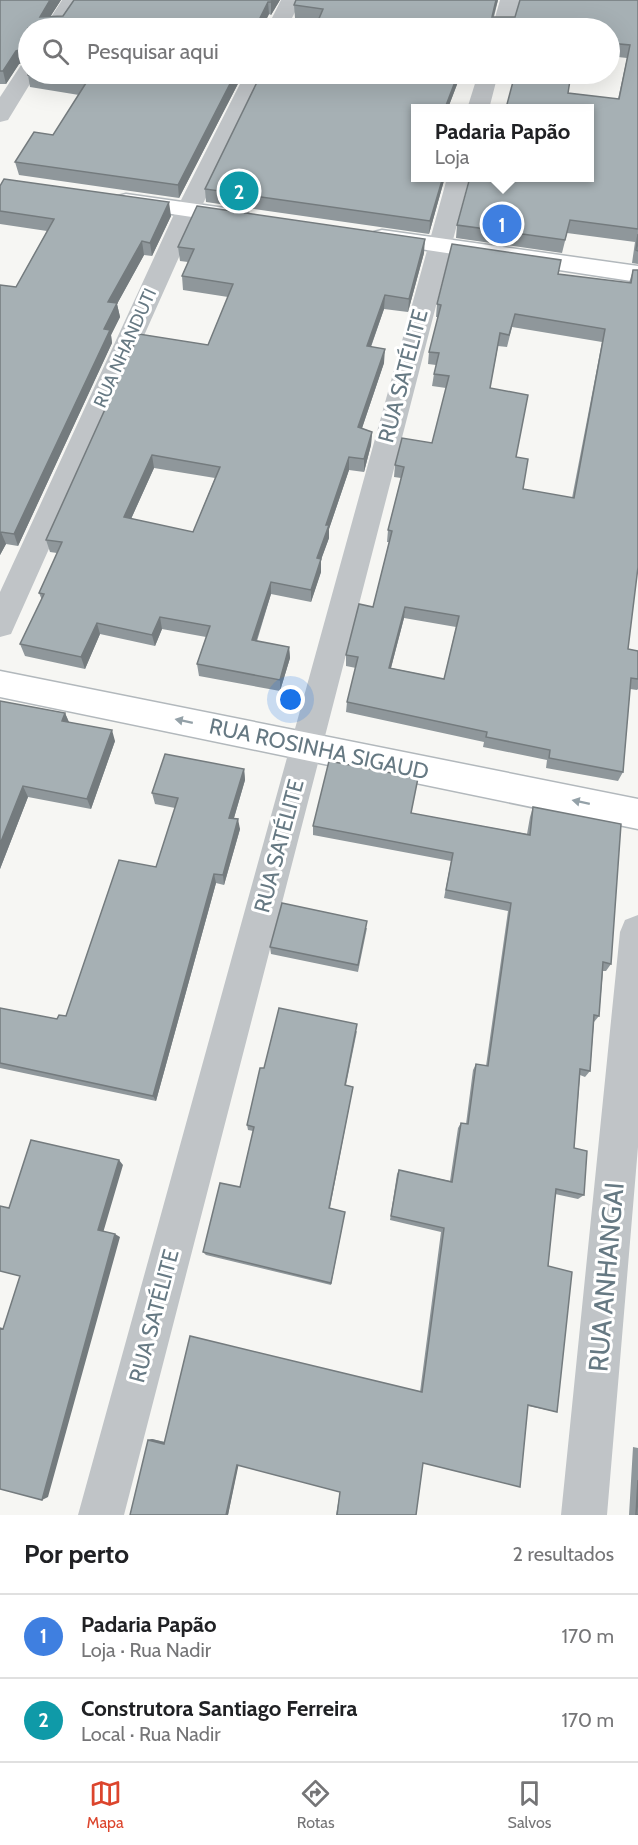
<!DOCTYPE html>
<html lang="pt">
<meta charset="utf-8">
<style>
body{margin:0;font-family:Cabin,sans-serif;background:#f2f2f2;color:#202124}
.you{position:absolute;left:291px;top:700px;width:21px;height:21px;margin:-15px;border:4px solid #fff;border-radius:50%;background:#1a73e8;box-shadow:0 0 0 9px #1a73e833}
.badge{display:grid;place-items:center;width:39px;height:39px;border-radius:50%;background:#dc452d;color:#fff;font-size:20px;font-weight:700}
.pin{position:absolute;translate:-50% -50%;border:3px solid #fff;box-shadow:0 2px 6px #0006}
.popup{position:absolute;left:411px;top:104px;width:183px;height:78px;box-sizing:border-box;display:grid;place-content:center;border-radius:0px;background:#fff;filter:drop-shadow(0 2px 4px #0005);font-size:20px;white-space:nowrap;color:#757577}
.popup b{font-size:22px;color:#202124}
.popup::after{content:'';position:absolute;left:50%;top:100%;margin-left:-12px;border:12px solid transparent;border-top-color:#fff}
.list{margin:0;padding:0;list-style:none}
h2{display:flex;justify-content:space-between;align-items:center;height:78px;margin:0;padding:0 24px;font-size:26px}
h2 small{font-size:20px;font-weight:400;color:#757577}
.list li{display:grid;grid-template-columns:39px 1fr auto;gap:18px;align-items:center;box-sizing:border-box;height:84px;padding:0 24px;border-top:2px solid #e0e0e0}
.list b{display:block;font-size:22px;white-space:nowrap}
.list p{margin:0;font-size:20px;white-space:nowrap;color:#757577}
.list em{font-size:20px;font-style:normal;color:#757577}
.icon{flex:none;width:33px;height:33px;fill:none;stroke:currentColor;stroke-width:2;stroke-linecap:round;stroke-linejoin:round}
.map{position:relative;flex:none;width:638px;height:1515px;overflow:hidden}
.search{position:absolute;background:#fff;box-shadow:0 6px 24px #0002;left:18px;right:18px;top:18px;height:66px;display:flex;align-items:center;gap:15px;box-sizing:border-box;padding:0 21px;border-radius:33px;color:#757577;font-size:22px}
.sheet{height:246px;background:#fff}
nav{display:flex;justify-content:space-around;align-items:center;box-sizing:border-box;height:84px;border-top:2px solid #e0e0e0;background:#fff;font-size:16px;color:#757577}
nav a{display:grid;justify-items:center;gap:3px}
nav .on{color:#dc452d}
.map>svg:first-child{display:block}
</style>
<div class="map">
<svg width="638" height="1515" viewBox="0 0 638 1515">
<rect width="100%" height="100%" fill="#f6f6f3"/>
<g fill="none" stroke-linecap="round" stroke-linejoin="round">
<defs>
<path id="secondary" d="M126 194 239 210 247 212 251 217 247 222 239 224 118 206 114 201 118 196Z
M382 230 638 266V282L374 242 370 237 374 232Z
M0 671 638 799V829L0 697Z"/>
</defs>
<use href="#secondary" stroke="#b2b8bc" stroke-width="3"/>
<path fill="#c0c4c7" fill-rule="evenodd" d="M62 0H82L64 28H44Z
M281 0H301L287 28H267Z
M500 0H520L512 28H492Z
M28 63V74H36L8 120 0 122V97L21 65Z
M245 74H265L200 210 15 625 11 634 0 637V592L176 210Z
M478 74H498L489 109H467Z
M447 178H469L124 1515H78Z
M638 915V1147L607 1515H561L620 932 625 920Z"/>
<use href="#secondary" fill="#fff" fill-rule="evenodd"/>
</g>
<path fill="#8f979b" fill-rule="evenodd" d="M0 0H61L50 17 63 16 74 0H280L271 15 269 14 262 28H28V64V62L19 64 6 84H0Z
M498 0 494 17H515L638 0V264L632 263 635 242 567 233 562 253 456 238 457 225 589 177 514 79 500 77 498 74H571L568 93 618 99 627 58 609 56V28L318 21 295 18 294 5Z
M243 74 179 198 19 175 15 162 53 135 79 95 30 87 28 75Z
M461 74 448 108H415V177H445L429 234 206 202 205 189Z
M0 186 171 216 152 256 144 255 117 304 120 317 111 335 112 343 18 546 6 544 0 555V285L16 287 47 231 0 224Z
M178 247 424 253 408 312 384 309 371 347 384 363 362 428 372 432 371 445 364 472 349 470 329 529V538L321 559V572L311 602 271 594 257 641 289 647 290 658 280 691 199 676 197 664 206 637 162 629 155 646 100 634 85 669 25 656 20 644 42 600 39 593 57 553 50 552 46 540 208 345 228 297 183 290 182 276 188 262 180 261ZM154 468 215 478 193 532 131 519Z
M633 270 628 649 638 651V689L637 690 630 689 623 772 618 781 546 768 547 760 483 747 484 742 346 712 347 702 356 668 346 666V655L373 607 389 542H387L388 530 401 478 394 477 395 465 432 443 446 388 432 386 434 374 436 365 428 364 429 352 438 317H436L437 304 558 274 629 283ZM512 327 602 342 572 498 523 489 516 457 490 388 498 346 507 347ZM404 618 456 627 444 679 391 668Z
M0 701 65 713 69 722 115 741 91 809 28 797 0 869Z
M244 769 245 780 234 818 240 829 224 885 216 883 156 1101 0 1068V1008L57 1019 66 1016 156 867 175 808 155 804 152 793Z
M533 807 611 964 606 971H603L599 1016 594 1022 590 1071 585 1077 580 1075 574 1148 584 1195 578 1199 555 1194 548 1266 557 1412 528 1406 423 1463 416 1515H336L340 1492 238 1465 228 1515H130L148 1440 152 1439 165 1442 420 1392 441 1232 390 1220 397 1174 399 1170 450 1181 458 1128 461 1123 466 1124 473 1070 476 1064 486 1066 508 911 444 898 451 861 313 835V826L411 813 527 834 530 817Z
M367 928 358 972 271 954 270 947Z
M357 1031 346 1085 353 1087 352 1092 330 1208 345 1212 331 1285 206 1255 203 1252 240 1187 253 1131 248 1130 247 1125 264 1068Z
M633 1447 638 1448V1515H629Z"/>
<path fill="#747b7e" d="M50 0H61L43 28 40 17Z
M272 0H280L271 15V2Z
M496 0H498L490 28 492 17Z
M268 2 269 14 262 28H255Z
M27 48 28 62 19 64 6 84 3 71 16 51Z
M235 74H243L179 198 178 185Z
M458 74H461L448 108H445Z
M443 177H445L429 234 430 221Z
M169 202 171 216 152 256 150 243Z
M425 239 424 253 408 312 409 299Z
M142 241 144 255 117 304 120 317 111 335 112 343 18 546 14 534 104 329 108 302Z
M385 295 384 309 366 360 367 346Z
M385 349 384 363 358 440V427Z
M372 432 371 445 364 472V459Z
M152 455 154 468 126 530 124 517Z
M349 457V470L329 529V538L317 571V558L326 525Z
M1 532 6 544 0 555V534Z
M321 559V572L311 602V590Z
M271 582V594L253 651 252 640Z
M405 607 404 618 388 679 389 668Z
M160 617 162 629 155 646 152 635Z
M97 623 100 634 85 669 81 657Z
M289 647 290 658 280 691V680Z
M65 713 70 725 62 721Z
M112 730 115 741 91 809 87 799Z
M244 769 245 780 231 828 229 818Z
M23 786 28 797 0 869V844Z
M238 819 240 829 224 885 223 875Z
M214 874 216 883 156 1101 153 1096Z
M119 1160 123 1165 103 1233 98 1230Z
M115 1234 120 1237 48 1497 42 1500Z
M152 1439 168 1443 164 1444 148 1440Z
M239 1463 228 1515H226L237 1465Z"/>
<path fill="#a6b0b4" stroke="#747b7e" stroke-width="1.5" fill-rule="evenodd" d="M0 0H50L40 17 63 16 74 0H272L271 2H268L255 28H28V59H27V48L16 51 3 71H0Z
M296 0H496L492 17H515L520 0H638V229L570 220 565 240 457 225 470 177H589V108H506L515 74H571L568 93 619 99 630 45 609 43V28H315L323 9 294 5Z
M28 73V74H235L178 185 15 162 34 132 53 135 86 83 28 75Z
M261 74H458L445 108H415V177H443L430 221 205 189Z
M4 179 169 202 150 243 142 241 108 302 117 303 104 329 110 330 14 534 1 532 0 534V285L16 287 54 219 0 211V186Z
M197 206 425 239 409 299 385 295 367 346 385 349 358 427 372 432 364 459 349 457 326 525H329L317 558 321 559 311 590 271 582 252 640 289 647 280 680 197 664 210 626 160 617 152 635 97 623 81 657 20 644 44 594 39 593 62 542 46 540 139 334 208 345 233 284 182 276 194 249 178 247ZM152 455 220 467 193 532 124 517Z
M638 234V251L636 250Z
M452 244 561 260 558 274 631 283 633 270H638V567L628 649 638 651V679L631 678 623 772 549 758 550 750 486 737 487 732 347 702 358 657 346 655 359 604 373 607 392 531 388 530 404 467 395 465 402 438 432 443 449 376 434 374 439 353 429 352 441 305 437 304ZM515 314 605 329 574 498 523 489 528 459 516 457 528 395 490 388 500 333 509 335ZM405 607 459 616 444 679 389 668Z
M0 701 65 713 62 721 112 730 87 799 23 786 0 844Z
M165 754 244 769 229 818 238 819 223 875 214 874 153 1096 0 1063V1008L57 1019 59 1015 66 1016 119 860 156 867 178 798 152 793Z
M329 761 418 778 411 813 530 835 533 807 621 824 611 964 603 962 599 1016 594 1015 590 1071 580 1069 574 1148 587 1151 584 1195 556 1189 548 1266 572 1272 557 1412 528 1405 520 1487 423 1463 416 1515H337L340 1492 237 1465 226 1515H130L148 1440 164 1444 190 1336 422 1392 444 1228 391 1216 399 1170 452 1182 461 1123 468 1124 476 1064 488 1066 511 903 446 890 453 853 313 826Z
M282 903 367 921 358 965 270 947Z
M279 1008 357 1024 345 1085 353 1087 329 1208 345 1212 331 1283 203 1252 220 1183 240 1187 254 1127 247 1125 260 1068H264Z
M31 1140 119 1160 98 1230 115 1234 42 1500 0 1489V1328L3 1329 20 1276 0 1271V1206L9 1208Z
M638 1480V1515H636Z"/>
<defs><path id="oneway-solid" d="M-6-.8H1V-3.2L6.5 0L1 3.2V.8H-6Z" transform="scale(1.5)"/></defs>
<g fill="#94a1a8">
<use href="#oneway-solid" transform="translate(184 721) rotate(-168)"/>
<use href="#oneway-solid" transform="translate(581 802) rotate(-168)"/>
</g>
<g text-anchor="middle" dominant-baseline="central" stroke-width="6" stroke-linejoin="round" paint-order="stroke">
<g font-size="18" fill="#667983" stroke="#fff">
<text transform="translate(125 348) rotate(-66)">RUA NHANDUTI</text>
</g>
<g font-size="22" fill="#667983" stroke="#fff">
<text transform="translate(403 376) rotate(-75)">RUA SATÉLITE</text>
<text transform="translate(319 749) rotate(12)">RUA ROSINHA SIGAUD</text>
<text transform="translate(279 846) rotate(-75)">RUA SATÉLITE</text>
<text transform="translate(154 1316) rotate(-75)">RUA SATÉLITE</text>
</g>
<g font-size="27" fill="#667983" stroke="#fff">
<text transform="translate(606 1277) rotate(-85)">RUA ANHANGAI</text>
</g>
</g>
</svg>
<div class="you"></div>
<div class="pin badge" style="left:502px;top:224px;background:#3f7fe0">1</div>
<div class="popup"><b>Padaria Papão</b>Loja</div>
<div class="pin badge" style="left:239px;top:191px;background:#0f9aa8">2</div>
<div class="search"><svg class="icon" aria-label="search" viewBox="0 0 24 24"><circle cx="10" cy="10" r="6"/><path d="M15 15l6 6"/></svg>Pesquisar aqui</div>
</div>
<section class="sheet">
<h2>Por perto<small>2 resultados</small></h2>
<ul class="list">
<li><span class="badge" style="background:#3f7fe0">1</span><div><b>Padaria Papão</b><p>Loja · Rua Nadir</p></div><em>170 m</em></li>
<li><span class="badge" style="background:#0f9aa8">2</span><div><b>Construtora Santiago Ferreira</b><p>Local · Rua Nadir</p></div><em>170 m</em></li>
</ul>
</section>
<nav>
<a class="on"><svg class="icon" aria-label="map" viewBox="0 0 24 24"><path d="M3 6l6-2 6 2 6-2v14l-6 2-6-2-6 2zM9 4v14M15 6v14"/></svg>Mapa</a>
<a><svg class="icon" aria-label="directions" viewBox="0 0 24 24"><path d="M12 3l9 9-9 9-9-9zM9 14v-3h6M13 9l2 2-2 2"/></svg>Rotas</a>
<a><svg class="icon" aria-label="saved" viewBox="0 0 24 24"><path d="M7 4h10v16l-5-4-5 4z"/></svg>Salvos</a>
</nav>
